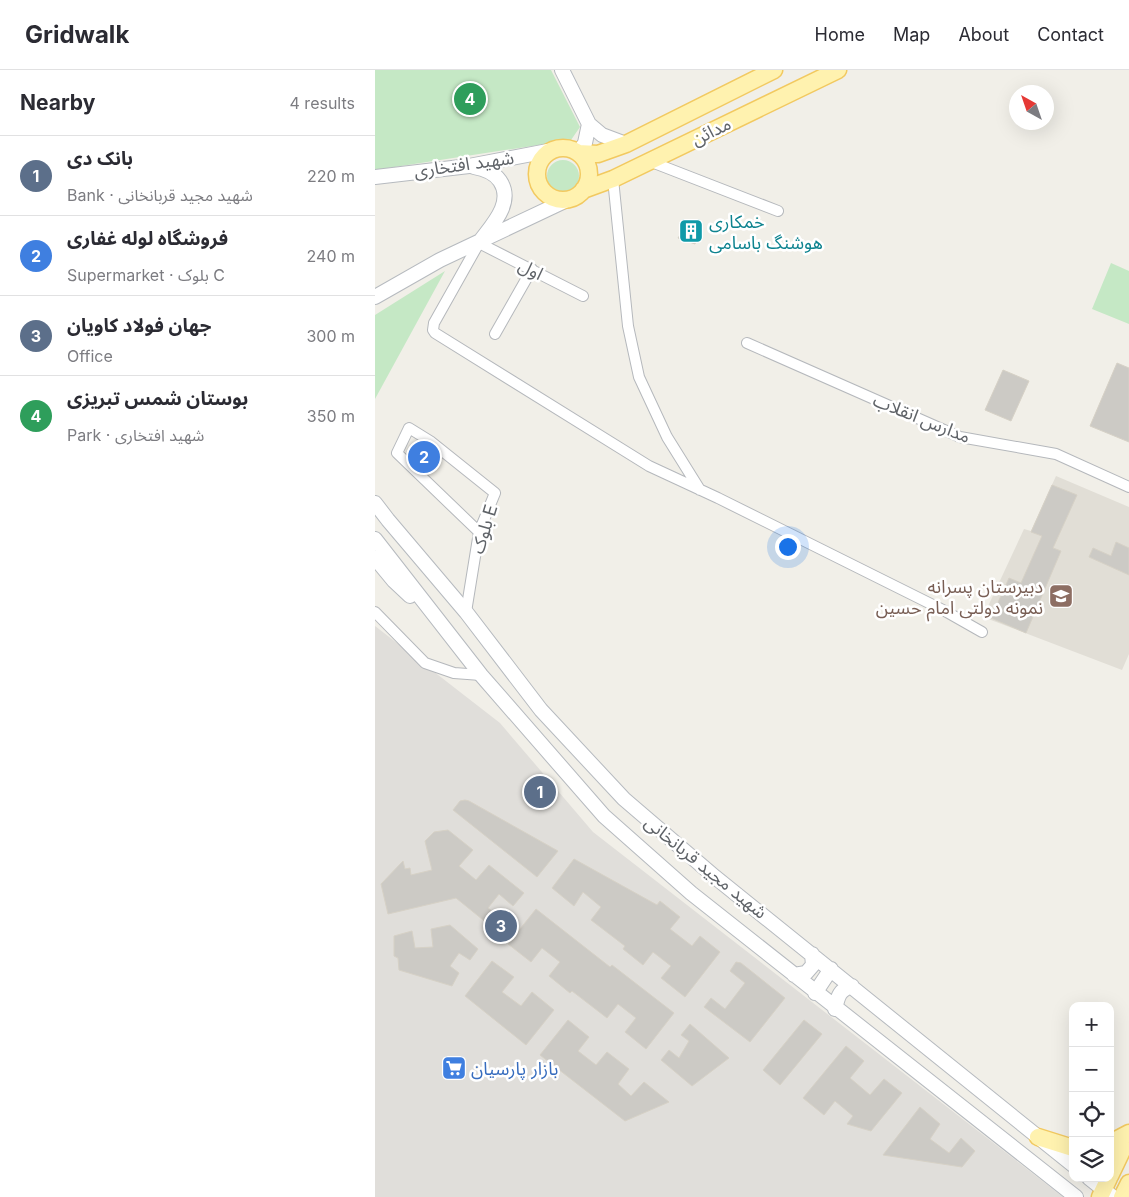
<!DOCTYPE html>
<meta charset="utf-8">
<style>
body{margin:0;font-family:Inter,"Noto Sans Arabic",sans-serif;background:#f2f2f3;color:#2b2b33}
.controls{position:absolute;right:15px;bottom:15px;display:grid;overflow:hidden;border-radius:10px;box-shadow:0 5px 20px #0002}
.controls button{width:45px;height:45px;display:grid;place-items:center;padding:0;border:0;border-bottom:1px solid #e1e1e2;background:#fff;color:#2b2b33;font:25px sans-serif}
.compass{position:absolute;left:634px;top:15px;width:45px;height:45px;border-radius:50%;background:#fff;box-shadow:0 5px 20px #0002;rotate:320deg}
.you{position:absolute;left:412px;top:476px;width:18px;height:18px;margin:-12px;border:4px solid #fff;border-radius:50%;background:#1a73e8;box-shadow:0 0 0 8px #1a73e833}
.badge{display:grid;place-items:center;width:32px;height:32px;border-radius:50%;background:#ea4335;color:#fff;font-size:16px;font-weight:700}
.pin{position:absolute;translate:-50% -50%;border:2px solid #fff;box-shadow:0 1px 5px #0006}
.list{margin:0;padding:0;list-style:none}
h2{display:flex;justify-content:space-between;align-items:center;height:65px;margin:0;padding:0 20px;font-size:21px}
h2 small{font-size:16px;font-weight:400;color:#7c7c81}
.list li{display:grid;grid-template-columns:32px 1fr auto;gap:15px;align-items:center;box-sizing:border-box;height:80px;padding:0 20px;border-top:1px solid #e1e1e2}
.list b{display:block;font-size:19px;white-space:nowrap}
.list p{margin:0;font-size:16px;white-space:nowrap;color:#7c7c81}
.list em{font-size:16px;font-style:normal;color:#7c7c81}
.icon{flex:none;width:28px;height:28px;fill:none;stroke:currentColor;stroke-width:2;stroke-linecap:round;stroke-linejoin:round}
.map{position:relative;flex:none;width:754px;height:1127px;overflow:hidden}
header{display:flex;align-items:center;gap:30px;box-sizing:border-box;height:70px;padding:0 25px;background:#fff;border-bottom:1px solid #e1e1e2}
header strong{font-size:24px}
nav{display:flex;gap:28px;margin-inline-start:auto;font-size:18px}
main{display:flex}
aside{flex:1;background:#fff}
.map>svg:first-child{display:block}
</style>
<header>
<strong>Gridwalk</strong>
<nav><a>Home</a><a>Map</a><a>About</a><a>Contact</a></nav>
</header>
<main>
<aside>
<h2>Nearby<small>4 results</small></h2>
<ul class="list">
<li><span class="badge" style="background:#5c6f8a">1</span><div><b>بانک دی</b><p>Bank · شهید مجید قربانخانی</p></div><em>220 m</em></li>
<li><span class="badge" style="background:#3f7fe0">2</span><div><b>فروشگاه لوله غفاری</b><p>Supermarket · بلوک C</p></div><em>240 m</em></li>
<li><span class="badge" style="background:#5c6f8a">3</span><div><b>جهان فولاد کاویان</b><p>Office</p></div><em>300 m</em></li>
<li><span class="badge" style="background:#2e9e5b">4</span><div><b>بوستان شمس تبریزی</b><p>Park · شهید افتخاری</p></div><em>350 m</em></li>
</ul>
</aside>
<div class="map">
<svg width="754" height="1127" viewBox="0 0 754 1127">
<rect width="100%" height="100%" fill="#f1efe8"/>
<path fill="#e0deda" d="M0 556 125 653 218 762 688 1127H0Z"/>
<path fill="#e1ded6" d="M681 406 754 437V584L747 600 608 547 649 459 656 461Z"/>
<path fill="#c5e8c5" d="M0 0H176L205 57 196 70 0 100Z
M172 106a16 16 0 1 1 32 0a16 16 0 1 1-32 0Z
M736 193 754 201V254L717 239Z
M70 201 0 329V245Z"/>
<path fill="#cccac5" stroke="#d6d1c6" d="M313 153 326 154 320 174 303 168Z
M742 293 754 298V372L715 356Z
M628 300 654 311 636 351 610 340Z
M677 415 702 425 678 478 686 481 651 563 616 548 634 508 646 513 667 466 656 462Z
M741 472 754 478V505L714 487 718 478 736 486Z
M90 730 94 731 183 781 162 807 78 740 85 731Z
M73 760 98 780 84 796 101 810 114 795 149 823 138 836 124 824 113 838 126 848 118 858 81 828 13 844 6 814 28 791 30 799 35 798 36 805 57 800 50 771 59 762Z
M199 789 282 835 285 831 305 847 295 859 317 876 325 866 345 882 310 927 286 908 296 896 278 882 268 895 248 879 250 876 216 850 226 837 208 822 199 836 177 818Z
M161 839 235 897 237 895 299 943 271 979 250 962 261 948 243 934 232 948 197 921 195 923 174 906 185 892 167 878 156 892 133 874Z
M75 855 103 879 95 890 84 883 75 896 84 903 77 916 24 900 23 888 19 886V866L37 861 40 878 58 877 56 859Z
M117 891 139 907 127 922 146 936 157 922 179 940 151 975 90 926Z
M361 892 366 893 410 928 375 972 329 937 336 928 350 939 370 913 355 901Z
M193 950 214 967 203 981 221 995 232 982 254 999 243 1014 256 1026 269 1012 294 1032 250 1051 165 985Z
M429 950 447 964 405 1015 388 1000Z
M315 954 354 988 317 1016 286 990 294 980 304 988 314 971 306 965Z
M471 976 489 991 475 1008 495 1025 509 1009 527 1023 496 1061 472 1054 478 1046 460 1031 449 1045 428 1028Z
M545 1037 565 1054 555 1069 574 1083 586 1068 600 1081 587 1097 508 1085Z"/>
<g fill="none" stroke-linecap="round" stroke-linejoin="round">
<defs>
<path id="street" d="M274 91 403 141
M238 109 253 256 264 307 292 367 325 420
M208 226 104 173 59 253 58 260 60 263 274 396 343 428 570 541 607 562
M120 264 157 199
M372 273 585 367 681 384 754 417
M0 542 50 593 79 603 106 605
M91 542 104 462 120 423 55 371 34 358 22 383 104 462"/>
<path id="secondary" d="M187 0 214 54 227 65 251 74
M203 83 210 73 214 54
M99 97C110 99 119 102 125 111 139 132 118 154 106 170
M0 107 94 96 178 80
M0 227 65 190 194 129
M0 433 13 450 91 542 166 640 249 729 340 807 698 1095
M0 469 106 605 229 746 316 823 701 1127
M0 488 19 511 35 526
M419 905 431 903 438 895 437 884
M440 923 456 899
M460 939C463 926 464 920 477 916
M714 1108 738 1127"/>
<path id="primary" d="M162 104a26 26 0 1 1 52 0a26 26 0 1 1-52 0Z
M203 83 223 84 251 74 399 0
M208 120 238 109 463 0
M663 1067 698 1078
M735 1073 754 1063
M735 1106 754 1066
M725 1127 734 1108
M747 1127 754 1113"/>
</defs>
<use href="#street" stroke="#b5b8bc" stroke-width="12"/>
<use href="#secondary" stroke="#b6babf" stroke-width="16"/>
<use href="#primary" stroke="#f2c960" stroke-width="19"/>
<use href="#street" stroke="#fff" stroke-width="10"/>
<use href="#secondary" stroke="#fff" stroke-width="14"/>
<use href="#primary" stroke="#fff2af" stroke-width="16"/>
</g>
<defs>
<symbol id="building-square" viewBox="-11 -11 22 22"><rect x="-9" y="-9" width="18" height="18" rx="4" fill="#0f9aa8" stroke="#fff"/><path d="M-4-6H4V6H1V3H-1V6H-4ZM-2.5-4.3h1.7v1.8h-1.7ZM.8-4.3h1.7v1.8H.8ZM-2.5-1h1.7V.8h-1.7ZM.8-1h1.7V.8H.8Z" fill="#fff"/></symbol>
<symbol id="school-square" viewBox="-11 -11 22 22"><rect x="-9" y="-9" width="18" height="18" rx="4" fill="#8d6e63" stroke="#fff"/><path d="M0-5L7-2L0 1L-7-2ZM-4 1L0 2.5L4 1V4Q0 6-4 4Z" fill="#fff"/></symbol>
<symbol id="supermarket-square" viewBox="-11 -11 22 22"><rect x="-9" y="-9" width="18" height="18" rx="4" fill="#3f7fe0" stroke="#fff"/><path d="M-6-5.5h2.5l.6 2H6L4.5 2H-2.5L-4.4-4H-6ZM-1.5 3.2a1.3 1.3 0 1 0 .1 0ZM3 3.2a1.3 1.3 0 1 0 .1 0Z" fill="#fff"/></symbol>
</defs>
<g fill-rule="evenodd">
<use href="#building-square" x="302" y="147" width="28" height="28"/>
<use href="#school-square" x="672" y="512" width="28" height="28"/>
<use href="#supermarket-square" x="65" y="984" width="28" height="28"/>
</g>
<g text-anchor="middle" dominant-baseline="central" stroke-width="5" stroke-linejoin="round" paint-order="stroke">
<g font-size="18" fill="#5f6368" stroke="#fff">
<text transform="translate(336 61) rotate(-26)">مدائن</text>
<text transform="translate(89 94) rotate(-8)">شهید افتخاری</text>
<text transform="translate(156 199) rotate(27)">اول</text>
<text transform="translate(547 348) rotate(22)">مدارس انقلاب</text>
<text transform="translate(109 459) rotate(-73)">بلوک E</text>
<text transform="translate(331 797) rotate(39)">شهید مجید قربانخانی</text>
</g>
<g font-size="18" fill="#0d838f" stroke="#fff" text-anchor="start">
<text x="334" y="151">خمکاری<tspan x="334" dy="21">هوشنگ باسامی</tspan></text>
</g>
<g font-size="18" fill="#785e54" stroke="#fff" text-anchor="end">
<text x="668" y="516">دبیرستان پسرانه<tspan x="668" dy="21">نمونه دولتی امام حسین</tspan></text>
</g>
<g font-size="18" fill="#366cbe" stroke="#fff" text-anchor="start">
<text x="96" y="998">بازار پارسیان</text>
</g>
</g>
</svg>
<div class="controls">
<button>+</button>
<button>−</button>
<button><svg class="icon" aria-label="locate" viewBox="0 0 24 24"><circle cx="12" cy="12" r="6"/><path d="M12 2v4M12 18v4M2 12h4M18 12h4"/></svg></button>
<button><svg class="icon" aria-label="layers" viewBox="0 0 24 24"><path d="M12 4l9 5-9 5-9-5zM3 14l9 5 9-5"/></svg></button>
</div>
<svg class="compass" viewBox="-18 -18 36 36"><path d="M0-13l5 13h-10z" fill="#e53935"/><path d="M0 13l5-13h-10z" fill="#7c7c81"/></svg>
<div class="you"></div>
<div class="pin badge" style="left:165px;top:722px;background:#5c6f8a">1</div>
<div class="pin badge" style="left:49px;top:387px;background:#3f7fe0">2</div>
<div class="pin badge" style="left:126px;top:856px;background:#5c6f8a">3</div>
<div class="pin badge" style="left:95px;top:29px;background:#2e9e5b">4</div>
</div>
</main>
